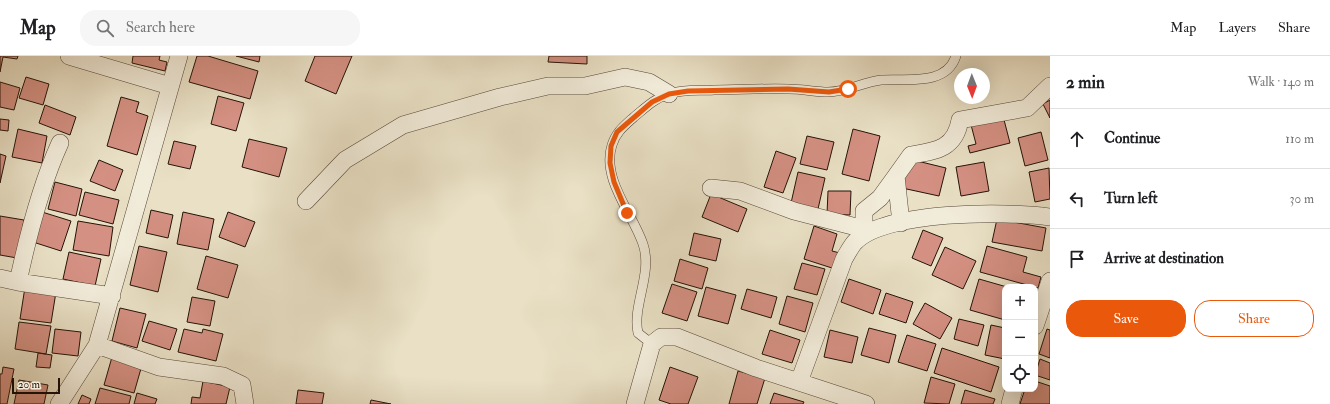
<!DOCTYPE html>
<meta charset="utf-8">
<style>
body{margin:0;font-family:"IM FELL Double Pica",serif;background:#f6f6f6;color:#202124}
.controls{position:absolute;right:12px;bottom:12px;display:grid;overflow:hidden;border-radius:8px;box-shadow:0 4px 16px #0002}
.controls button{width:36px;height:36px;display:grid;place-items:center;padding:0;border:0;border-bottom:1px solid #e0e0e0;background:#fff;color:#202124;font:20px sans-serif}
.compass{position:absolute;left:954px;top:12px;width:36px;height:36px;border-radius:50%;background:#fff;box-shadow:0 4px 16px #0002;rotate:179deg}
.scale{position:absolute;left:12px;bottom:10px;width:48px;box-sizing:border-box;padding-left:4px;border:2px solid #251308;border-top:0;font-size:11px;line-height:14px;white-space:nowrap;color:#251308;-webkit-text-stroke:3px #f1ebd9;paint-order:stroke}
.stop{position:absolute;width:12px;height:12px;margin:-9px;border:3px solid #ea580c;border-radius:50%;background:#fff}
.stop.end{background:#ea580c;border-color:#fff;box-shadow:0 1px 4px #0008}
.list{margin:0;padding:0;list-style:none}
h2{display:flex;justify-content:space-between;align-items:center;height:52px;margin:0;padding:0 16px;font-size:17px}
h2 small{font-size:13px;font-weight:400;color:#757577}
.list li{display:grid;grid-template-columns:26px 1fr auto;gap:12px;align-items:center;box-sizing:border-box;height:60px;padding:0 16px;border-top:1px solid #e0e0e0}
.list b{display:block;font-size:15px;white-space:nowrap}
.list em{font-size:13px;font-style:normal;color:#757577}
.actions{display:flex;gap:8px;padding:12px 16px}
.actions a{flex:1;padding:9px 0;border:1px solid #ea580c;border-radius:16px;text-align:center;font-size:14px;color:#ea580c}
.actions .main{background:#ea580c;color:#fff}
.icon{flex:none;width:22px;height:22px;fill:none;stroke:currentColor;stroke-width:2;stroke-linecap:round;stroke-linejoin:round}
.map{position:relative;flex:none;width:1050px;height:348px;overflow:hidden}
header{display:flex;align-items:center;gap:24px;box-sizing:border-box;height:56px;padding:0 20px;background:#fff;border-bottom:1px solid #e0e0e0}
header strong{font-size:19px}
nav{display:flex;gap:22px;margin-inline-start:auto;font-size:14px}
.search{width:280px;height:36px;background:#f6f6f6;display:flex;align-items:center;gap:10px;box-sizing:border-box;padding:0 14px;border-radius:16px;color:#757577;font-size:15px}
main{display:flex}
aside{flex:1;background:#fff}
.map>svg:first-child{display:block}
</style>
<header>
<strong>Map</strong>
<div class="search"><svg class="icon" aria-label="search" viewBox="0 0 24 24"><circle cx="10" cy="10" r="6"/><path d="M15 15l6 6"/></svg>Search here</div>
<nav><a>Map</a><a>Layers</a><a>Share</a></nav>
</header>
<main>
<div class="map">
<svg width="1050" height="348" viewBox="0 0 1050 348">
<rect width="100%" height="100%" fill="#e9e0c5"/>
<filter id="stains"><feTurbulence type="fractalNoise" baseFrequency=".005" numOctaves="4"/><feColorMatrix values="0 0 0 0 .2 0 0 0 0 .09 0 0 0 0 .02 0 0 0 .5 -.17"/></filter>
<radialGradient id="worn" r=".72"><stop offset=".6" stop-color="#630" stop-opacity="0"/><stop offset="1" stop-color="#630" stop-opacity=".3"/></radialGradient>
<path fill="#d49082" stroke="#251308" d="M0 0H18L17 3 3 1 0 16Z
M133 0H160L159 4 167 6 165 15 132 7Z
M197 0H208L258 15 250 43 189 26Z
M236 0H260L259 6Z
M315 0H352L336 38 305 25Z
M549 0H587V8L548 6Z
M26 21 49 28 43 49 19 42Z
M0 26 20 32 14 54 0 51Z
M218 40 244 47 236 75 211 68Z
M121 41 139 46 136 56 148 60 137 99 107 90Z
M1050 44V62L1043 48Z
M45 49 76 61 70 79 39 67Z
M1002 56 1010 87 970 97 968 90 976 88 970 65Z
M0 63 9 64 8 75 0 74Z
M18 73 47 80 42 107 12 101Z
M853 73 880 80 869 125 842 118Z
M1041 76 1048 104 1025 110 1018 82Z
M807 80 834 86 827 114 800 108Z
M249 83 287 92 279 121 242 111Z
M174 85 196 90 190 113 168 108Z
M776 95 796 102 783 137 764 131Z
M0 98 6 100 0 127Z
M909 103 946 112 939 140 902 132Z
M99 104 123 114 115 135 90 125Z
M984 106 989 135 961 140 956 111Z
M1049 112 1050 143 1035 146 1029 116Z
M798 116 825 122 818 153 791 147Z
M55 126 82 133 76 160 48 153Z
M828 135H851L850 159 827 158Z
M85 136 119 144 113 168 79 159Z
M711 138 747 153 738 176 702 161Z
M151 154 173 159 168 182 146 177Z
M42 156 71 165 61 195 33 186Z
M183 156 214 163 208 194 177 188Z
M228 156 255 166 245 191 219 181Z
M0 160 24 164 17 202 0 199Z
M997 163 1046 172 1042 195 992 186Z
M78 165 113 171 109 200 73 194Z
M814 170 837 178 832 195 840 197 835 213 804 203Z
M923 174 943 182 931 210 912 202Z
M694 177 721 183 716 205 689 199Z
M139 190 167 196 158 236 130 229Z
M987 190 1027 201 1023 216 1041 221 1038 232 980 216Z
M945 191 976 205 963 233 932 219Z
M69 196 101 203 95 230 63 223Z
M206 200 238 209 228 242 197 233Z
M680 203 708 212 702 233 674 225Z
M802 207 825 213 817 239 794 233Z
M849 223 881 234 873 258 841 246Z
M979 223 1007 231H1005V264L970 254Z
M672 228 697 236 687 265 662 257Z
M25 231 56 236 51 267 20 263Z
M706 231 736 239 728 268 698 260Z
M747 233 777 241 771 262 741 253Z
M886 237 913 246 906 267 879 258Z
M787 240 813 247 805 276 779 268Z
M192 241 215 245 210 270 187 266Z
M925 247 952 262 940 283 913 268Z
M120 252 146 258 137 292 112 285Z
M959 263 984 269 978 290 954 283Z
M149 265 177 273 170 294 142 285Z
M19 266 51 270 46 298 15 293Z
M991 269 1005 272V303L985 299Z
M869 272 896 279 889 307 861 299Z
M55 273 81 276 78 300 52 297Z
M184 273 202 277 203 273 223 278 216 305 178 296Z
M1047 273 1050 274V302L1039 298Z
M770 274 800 284 792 307 762 298Z
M830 274 858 281 852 307 824 301Z
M907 279 936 288 927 315 898 306Z
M942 292 999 311 991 336 934 317Z
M38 297 52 299 50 312 36 311Z
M112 301 142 309 134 337 104 329Z
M1040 303 1050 307V324L1035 319Z
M3 311 14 313 7 348H0V318H2Z
M670 311 698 321 688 348H671L659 344Z
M738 315 765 322 757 348H729Z
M931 321 955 328 949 348 924 347Z
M19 324 48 329 44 348H14Z
M203 325 230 331 226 348H191L192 341 200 342Z
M1035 325 1050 330V348H1020L1025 333H1035Z
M100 332 131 340 129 348H95Z
M298 334 324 337 322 348H296Z
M965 334 995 343 993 348H961Z
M137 337 157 343 155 348H134Z
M774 337 804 346 803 348H770Z
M82 339 91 343 89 348H78Z
M371 344 391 348H370Z"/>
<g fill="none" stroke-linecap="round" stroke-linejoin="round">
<defs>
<path id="service" d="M652 288 638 277C632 249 653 218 643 188 633 158 601 123 612 89 616 76 624 70 634 61 645 52 655 42 669 38 683 33 699 35 714 34 739 34 764 32 789 33 802 33 815 36 828 36 847 36 863 26 881 24 905 22 946 31 956 0"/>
<path id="minor" d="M69 0 170 30
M711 132 740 135 794 155 864 173V155L880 142 896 120
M306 145 345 104 403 69 500 41 548 30H585L625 21 649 26 669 38
M901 167 896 120 911 99C936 95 955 93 960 64L1027 52 1050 30
M0 222 18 226 112 240
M18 226C28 179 40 131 60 87
M1035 270 1050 225
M97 289 159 311 223 320 242 329 245 348
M799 326 844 203C847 198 850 192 854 187 883 154 1008 155 1050 161
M59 348 97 289 179 0
M635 348 652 288 661 281H677L756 312 866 348
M1010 348 1014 333"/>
</defs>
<use href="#service" stroke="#564637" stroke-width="10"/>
<use href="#minor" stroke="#564637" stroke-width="18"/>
<use href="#service" stroke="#f1ebd9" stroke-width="9"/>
<use href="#minor" stroke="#f1ebd9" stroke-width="17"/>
</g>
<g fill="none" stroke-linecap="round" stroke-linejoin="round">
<path stroke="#ea580c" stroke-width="5" d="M627 157 614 126 610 107 611 90 617 76 652 46 669 38 688 35 788 33 829 36 848 33"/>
</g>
<rect width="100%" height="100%" filter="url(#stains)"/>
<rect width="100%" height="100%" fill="url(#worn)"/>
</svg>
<div class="controls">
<button>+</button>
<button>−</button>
<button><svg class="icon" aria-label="locate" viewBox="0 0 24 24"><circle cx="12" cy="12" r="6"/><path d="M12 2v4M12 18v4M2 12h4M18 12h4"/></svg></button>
</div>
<svg class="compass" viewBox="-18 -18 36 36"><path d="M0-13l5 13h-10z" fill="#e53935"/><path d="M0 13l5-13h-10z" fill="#757577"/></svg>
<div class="scale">20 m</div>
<div class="stop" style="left:848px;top:33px"></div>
<div class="stop end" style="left:627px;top:157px"></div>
</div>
<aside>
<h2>2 min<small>Walk · 140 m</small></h2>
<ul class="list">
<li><svg class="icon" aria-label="ahead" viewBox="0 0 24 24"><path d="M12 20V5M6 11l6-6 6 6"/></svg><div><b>Continue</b></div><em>110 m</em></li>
<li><svg class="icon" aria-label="left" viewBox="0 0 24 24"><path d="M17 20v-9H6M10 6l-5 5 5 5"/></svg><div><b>Turn left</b></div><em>30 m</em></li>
<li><svg class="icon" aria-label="arrive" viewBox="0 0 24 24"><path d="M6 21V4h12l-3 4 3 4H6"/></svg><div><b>Arrive at destination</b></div></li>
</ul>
<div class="actions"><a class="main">Save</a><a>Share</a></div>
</aside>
</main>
